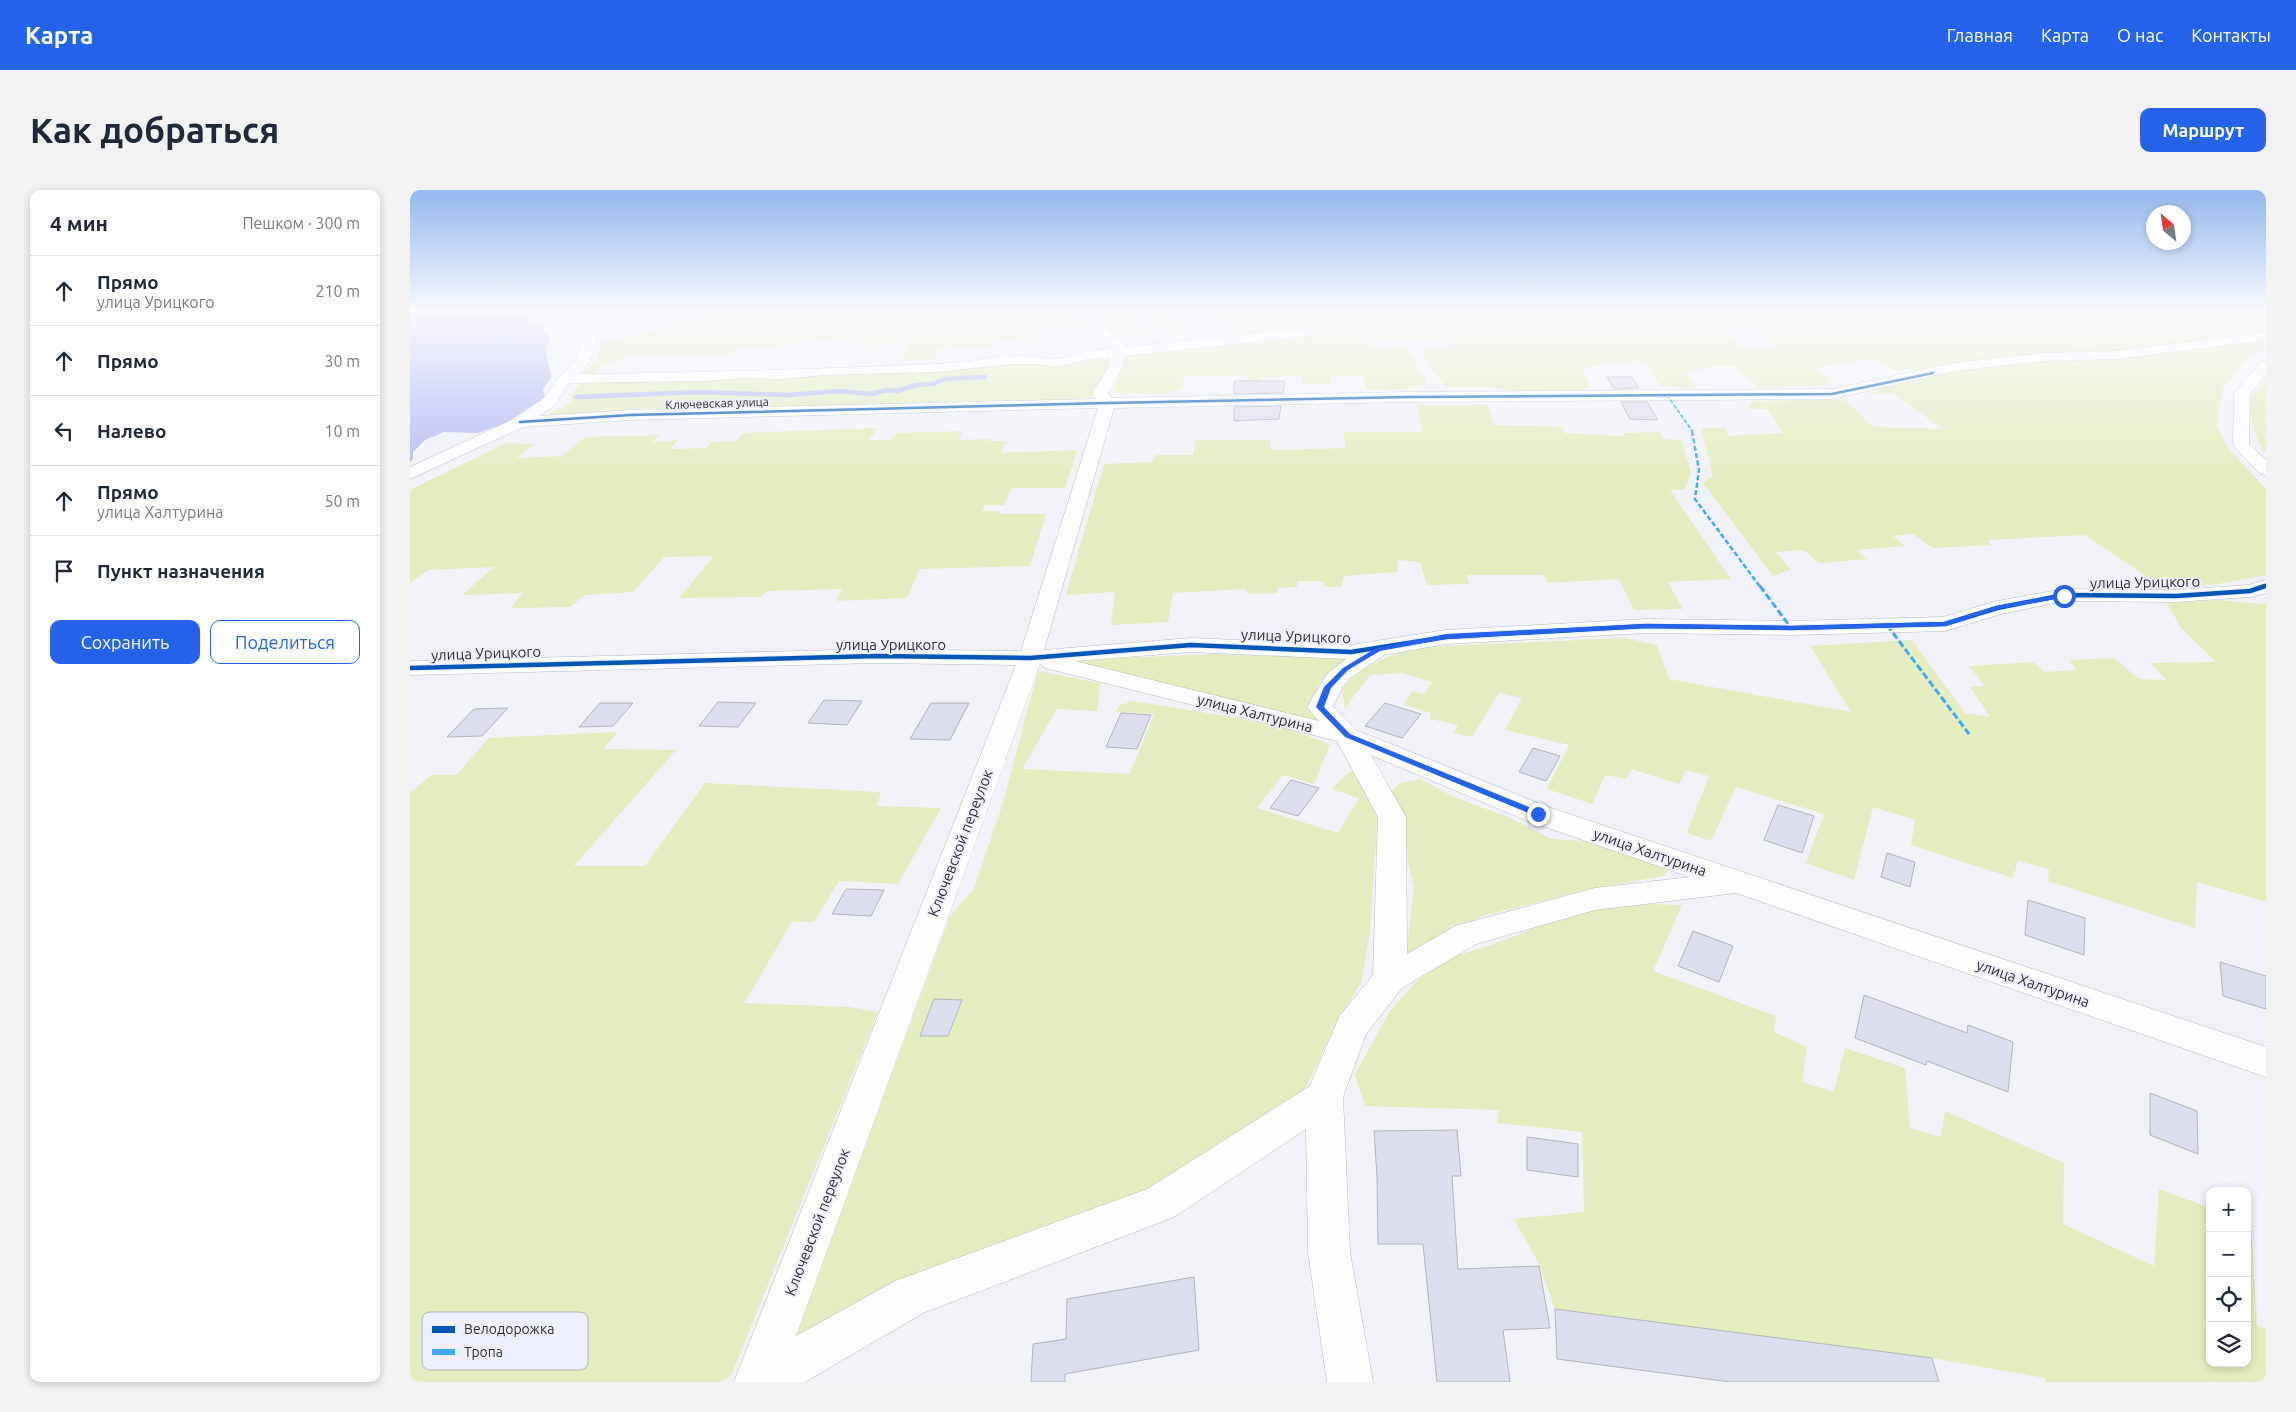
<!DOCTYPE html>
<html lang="ru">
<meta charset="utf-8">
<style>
body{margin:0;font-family:Ubuntu,sans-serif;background:#f2f2f3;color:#1f2937}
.controls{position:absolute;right:15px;bottom:15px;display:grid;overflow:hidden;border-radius:10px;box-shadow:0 2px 8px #0003}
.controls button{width:45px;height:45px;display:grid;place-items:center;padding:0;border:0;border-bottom:1px solid #e0e1e3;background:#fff;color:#1f2937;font:25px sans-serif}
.compass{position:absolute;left:1736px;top:15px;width:45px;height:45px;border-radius:50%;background:#fff;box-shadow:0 2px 8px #0003;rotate:331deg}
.stop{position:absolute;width:15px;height:15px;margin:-11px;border:4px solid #2563eb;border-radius:50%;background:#fff}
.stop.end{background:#2563eb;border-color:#fff;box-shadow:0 1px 5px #0008}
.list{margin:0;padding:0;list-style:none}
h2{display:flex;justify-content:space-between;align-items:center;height:65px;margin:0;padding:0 20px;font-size:21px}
h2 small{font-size:16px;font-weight:400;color:#747a83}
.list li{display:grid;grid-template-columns:32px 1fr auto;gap:15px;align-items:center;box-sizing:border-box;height:70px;padding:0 20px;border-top:1px solid #e0e1e3}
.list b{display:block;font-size:19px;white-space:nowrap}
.list p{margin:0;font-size:16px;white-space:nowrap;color:#747a83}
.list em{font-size:16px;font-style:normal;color:#747a83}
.actions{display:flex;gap:10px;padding:15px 20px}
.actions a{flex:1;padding:11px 0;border:1px solid #2563eb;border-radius:10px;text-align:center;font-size:18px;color:#2563eb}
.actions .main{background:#2563eb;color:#fff}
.icon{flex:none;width:28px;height:28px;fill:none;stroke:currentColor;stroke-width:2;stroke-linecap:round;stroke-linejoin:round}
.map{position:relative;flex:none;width:1856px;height:1192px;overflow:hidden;border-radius:10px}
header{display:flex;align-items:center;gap:30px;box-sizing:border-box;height:70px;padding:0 25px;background:#2563eb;color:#fff}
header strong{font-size:24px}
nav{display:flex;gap:28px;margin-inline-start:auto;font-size:18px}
.intro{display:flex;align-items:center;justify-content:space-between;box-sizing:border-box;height:120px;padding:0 30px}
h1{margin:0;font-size:35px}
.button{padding:12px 22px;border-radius:10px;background:#2563eb;color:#fff;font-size:18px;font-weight:700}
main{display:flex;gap:30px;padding:0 30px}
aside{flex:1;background:#fff;border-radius:10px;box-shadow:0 2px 8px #0003}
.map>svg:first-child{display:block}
</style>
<header>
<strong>Карта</strong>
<nav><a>Главная</a><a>Карта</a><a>О нас</a><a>Контакты</a></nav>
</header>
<div class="intro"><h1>Как добраться</h1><a class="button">Маршрут</a></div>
<main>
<aside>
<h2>4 мин<small>Пешком · 300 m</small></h2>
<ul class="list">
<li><svg class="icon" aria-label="ahead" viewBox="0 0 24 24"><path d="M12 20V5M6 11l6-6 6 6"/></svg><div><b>Прямо</b><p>улица Урицкого</p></div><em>210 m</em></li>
<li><svg class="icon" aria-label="ahead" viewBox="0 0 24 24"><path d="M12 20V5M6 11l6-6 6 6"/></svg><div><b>Прямо</b></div><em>30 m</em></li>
<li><svg class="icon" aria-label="left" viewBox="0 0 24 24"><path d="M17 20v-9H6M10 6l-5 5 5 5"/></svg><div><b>Налево</b></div><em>10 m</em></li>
<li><svg class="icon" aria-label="ahead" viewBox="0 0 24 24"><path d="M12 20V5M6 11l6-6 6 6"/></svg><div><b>Прямо</b><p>улица Халтурина</p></div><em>50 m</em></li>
<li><svg class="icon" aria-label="arrive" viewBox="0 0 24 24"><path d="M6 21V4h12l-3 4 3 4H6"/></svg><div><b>Пункт назначения</b></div></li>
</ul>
<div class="actions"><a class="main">Сохранить</a><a>Поделиться</a></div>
</aside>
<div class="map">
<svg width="1856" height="1192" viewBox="0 0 1856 1192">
<rect width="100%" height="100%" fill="#f0f2f8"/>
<path fill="#e3edc0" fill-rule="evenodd" d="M296 120H671L678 135 627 139 628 148 584 151 583 157 528 159 524 169 491 171 503 147 493 148 486 154 452 156 454 148 388 151 385 155 327 158 318 166H215L193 176 179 185 168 186 185 172 192 151 246 142Z
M686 120H768L780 143 760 146 752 136 742 137 734 128 718 131 724 138 734 137 737 143 714 146 701 144 692 133Z
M800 120H1856V157L1836 169 1813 198 1807 236 1818 258 1856 299V385L1808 394 1759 398 1739 388 1675 345 1578 350 1581 355 1523 358 1503 344 1483 346 1495 356 1446 360 1457 369 1409 373 1394 360 1366 362 1381 380 1363 386 1293 293 1303 286 1291 238H1315L1318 246 1373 243 1358 220 1340 219 1338 216 1342 211 1435 209 1463 237 1533 239 1484 204H1460L1474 198 1526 186 1496 179 1487 180 1461 169 1405 178 1422 190 1417 195 1347 198 1326 176H1308L1276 182 1286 198 1250 196 1235 171 1189 172 1191 176 1173 177 1180 197 1172 200 1104 203 1083 197H1036L1022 180 1011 160 1041 159 1039 148 959 149 964 158 997 156 1016 191 1015 195 985 200H956L954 186H921V194H893L892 186 851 187 849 191H839L838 185 774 187 772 199 757 204 703 203C706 190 715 178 715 164L899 145 897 138 824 147 816 135 827 134V129L796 132 794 128 803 127ZM1347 139 1370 159H1332L1315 140Z
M701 165C699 182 690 195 679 208L667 210 133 229 161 211 162 204 172 191 331 187 370 188Z
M1856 188V263C1846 250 1836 224 1842 208 1845 201 1852 194 1856 188Z
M1007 215H1078L1084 235 1153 237 1155 243 1213 246 1214 243 1250 242 1254 249 1272 250 1281 283 1275 299 1260 300 1321 389 1258 392 1273 419 1224 420 1209 389 1138 393 1134 385H1057L1059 394 1017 395 1010 372 988 370 987 382 934 386 931 397H915L913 391H887V397L868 398 867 403 840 404 834 399 763 403 758 432 701 435 705 402 656 405 694 274 742 272 746 265H783L785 250H860L861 260 936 258 933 242H1012Z
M469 238 459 250H481L487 243 552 241 549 250 580 249 579 251H596L591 263 667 260 655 298H602L594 315H574L572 321H590L589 324H636L620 376 510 379 497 408 426 411 432 399 357 401 351 407 269 408 304 366 254 367 223 402 175 405 160 417 101 418 113 403 52 405 84 377 18 380 0 393V300L96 253 125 254 107 268 152 266 175 247 250 245 243 252 268 250 260 259 296 258 302 252 326 251 334 243Z
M1810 410 1851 414 1856 412V712L1787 692 1785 738 1638 691 1639 679 1608 671 1603 688 1501 655 1505 630 1463 617 1444 690 1396 673 1414 624 1326 597 1301 651 1277 643 1299 586 1276 580 1269 594 1221 579 1216 589 1195 585 1182 614 1137 599 1159 555 1095 540 1112 508 1089 503 1062 547 1043 543 1048 535 1020 529 1021 523 994 515 1002 501 1014 504 1022 492 991 483 960 485 935 518 932 499C953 474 979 465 1010 457L1215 448 1247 455 1259 489 1441 522 1400 456 1502 450 1555 523 1580 527 1560 497 1575 496 1559 476 1623 472 1634 482 1667 480 1659 470 1704 468 1729 489 1756 490 1741 473 1806 472 1771 438 1757 413Z
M809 464 938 469C914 486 907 488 902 518L913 533 658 470Z
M628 481 690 493 687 521 647 519 612 579 720 584 744 524 705 522 710 515 723 511 828 528 883 540 920 555 904 594 873 585 847 618 928 643 949 608 921 599 944 578 968 618 960 743 951 793 926 834 897 896 863 928 735 1004 493 1088 386 1145 540 726 564 699 593 613Z
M208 542 193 559 266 560 164 676H235L295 593 471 602 467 616 531 618 488 694 429 691 404 732H382L334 813 439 817 468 822 321 1186 310 1192H0V603L21 585H46L79 548Z
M1010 589 1044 607 1098 627 1142 649 1172 651 1261 676 1254 686 1179 699 1072 726 996 767 1004 697 981 602 990 593Z
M1236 714 1272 715 1243 781 1366 826 1364 842 1397 857 1392 892 1424 902 1435 858 1495 878 1500 938 1531 947 1535 921 1654 973 1653 1034 1744 1076 1749 999 1800 1018V1173H1837V1031L1841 1033 1847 1135 1856 1139V1192H1636L1635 1188 1522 1168 1145 1119 1129 1074 1104 1029 1174 1022 1172 942 1087 933 1089 920 955 916 945 884 980 821 1012 785 1045 766 1081 755 1124 738 1185 719Z"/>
<path fill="#b7bcf5" d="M0 120H128L122 122 125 126 116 134 131 135 140 150 135 158 141 187 133 199 135 207 96 233 68 243 34 242 15 250 3 262V269L0 272Z"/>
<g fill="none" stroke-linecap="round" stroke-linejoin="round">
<path stroke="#b7bcf5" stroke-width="4.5" d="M166 207 289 202 378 205 430 201 461 204 477 200 487 201 506 195 523 194 535 189 575 187"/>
</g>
<path fill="#dcdeed" stroke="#b4b6ba" d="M1197 187H1222L1229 198 1204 199Z
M824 191H875L873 203 824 204Z
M1211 212H1237L1248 230 1220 229Z
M871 216 869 229 824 231V217Z
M414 510 452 511 437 535 398 533Z
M308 512 346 513 328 537 289 536Z
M190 513H223L203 536 169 537Z
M521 513H559L540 550 500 549Z
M975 513 1011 524 992 548 955 536Z
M98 518 72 546 37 547 64 519Z
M711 523 741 525 727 559 696 557Z
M1123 558 1150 566 1136 591 1109 582Z
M881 590 909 598 888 626 860 618Z
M1368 615 1404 626 1392 663 1354 650Z
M1477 663 1505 672 1500 697 1471 687Z
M436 699 474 700 461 726 422 724Z
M1618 710 1675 728 1674 765 1615 745Z
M1283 741 1323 756 1309 792 1268 776Z
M1810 772 1856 786V819L1813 806Z
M1454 805 1557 843 1558 835 1603 852 1598 902 1517 871 1516 875 1445 848Z
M524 809 552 810 538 846H510Z
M1740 903 1787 921 1788 964 1740 945Z
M1047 940 1051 986H1042L1048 1079 1129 1076 1140 1138 1093 1140 1100 1192H1027L1013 1054H968L967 987 964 941Z
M1117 947 1168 954V987L1117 980Z
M784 1087 789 1160 655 1184V1192H621L623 1154 656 1149 657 1109Z
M1145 1119 1522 1168 1529 1192H1320L1147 1169Z"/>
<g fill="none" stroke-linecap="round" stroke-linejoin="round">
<defs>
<path id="minor" d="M673 120H686L697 142 714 152 716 157 898 138 905 142 898 146 715 166 713 177 698 203 701 208 997 202 1422 199 1544 173 1633 163 1707 161 1856 142V150L1707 169 1633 171 1544 181 1422 209 997 212 704 218 634 460 781 448 941 455 1036 440 1236 429 1381 431 1533 427 1587 411 1654 399 1766 400 1838 395 1856 390V403L1840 407 1766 412 1654 411 1591 424 1535 441 1381 445 1236 443 1036 454 974 465 940 488 932 498 923 516 946 540 1138 617 1856 857V887L1326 703 1185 720 1066 754 992 798 956 844 933 907 940 1062 963 1192H917L898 1062 896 939 764 1027 513 1123 395 1192H324L606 475 466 473 0 485V471L466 459 611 461 688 218 220 230 113 237 0 289V277L104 229 133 209 150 186 165 171 172 154 173 140 180 136 187 140C186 158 182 172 168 184 287 183 406 179 525 174 551 173 578 167 604 166 618 165 632 169 646 169 656 168 668 163 679 161 686 160 694 159 702 158V157L687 148ZM700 167 699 177 682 203 686 209 220 220 129 226 145 215 159 193 296 191 332 188 372 189 415 185 527 182 603 174H627L646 177 680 169ZM781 462 936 469 917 484 897 517 909 531 665 471ZM630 474 635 478 927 551 968 627 963 785 929 827 900 896 737 999 485 1091 386 1146ZM961 565 1118 631 1280 687 1185 698 1045 736 997 764 996 627Z
M1856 171V184L1840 204 1839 254 1856 270V285L1850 284 1823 255 1824 204 1851 172Z"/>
</defs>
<use href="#minor" stroke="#babbc0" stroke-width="1"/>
<use href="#minor" fill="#fdfdfe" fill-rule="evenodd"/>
<path stroke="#3fa9f5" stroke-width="2" stroke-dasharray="4 2" stroke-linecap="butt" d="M1257 205 1283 242"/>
<path stroke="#3fa9f5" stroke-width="2.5" stroke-dasharray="5 2.5" stroke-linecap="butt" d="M1282 241 1289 280 1285 309 1351 398"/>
<path stroke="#3fa9f5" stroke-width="3" stroke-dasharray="7 3" stroke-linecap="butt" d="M1350 396 1381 438
M1477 435 1559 544"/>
<defs>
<path id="cycleway-far2" d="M110 232 220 225 697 213 997 207 1422 204 1523 183"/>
<path id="cycleway-far1" d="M1851 398 1856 396"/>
<path id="cycleway" d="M0 478 466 466 620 468 781 455 941 462 1036 447 1236 436 1381 438 1535 434 1587 418 1654 405 1766 406 1840 401 1855 396"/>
</defs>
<use href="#cycleway-far2" stroke="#edeffc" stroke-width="4.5"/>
<use href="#cycleway-far1" stroke="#edeffc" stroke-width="5"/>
<use href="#cycleway" stroke="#edeffc" stroke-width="7"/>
<use href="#cycleway-far2" stroke="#0057b8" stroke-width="2.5"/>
<use href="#cycleway-far1" stroke="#0057b8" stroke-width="3"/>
<use href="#cycleway" stroke="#0057b8" stroke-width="4.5"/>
</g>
<linearGradient id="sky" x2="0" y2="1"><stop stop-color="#94b7ed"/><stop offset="0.42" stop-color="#f8f9fc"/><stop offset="1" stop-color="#f8f9fc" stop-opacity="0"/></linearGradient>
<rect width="1856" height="287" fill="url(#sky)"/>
<path fill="#2563eb" d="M1654 404 1656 407 1588 419 1535 436 1381 440 1236 438 1036 449 970 461 938 480 921 498 914 517 940 544 1131 622V626L1128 627 935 547 906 517 914 497 933 478 966 458 1036 444 1236 434 1381 436 1534 432 1587 416Z"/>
<g text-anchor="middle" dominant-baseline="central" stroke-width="4" stroke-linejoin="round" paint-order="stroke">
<g font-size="12" fill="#2f2f34" stroke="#edeffc">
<text transform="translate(307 213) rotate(-2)">Ключевская улица</text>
</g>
<g font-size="15" fill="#2f2f34" stroke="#edeffc">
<text transform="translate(1735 392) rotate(-1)">улица Урицкого</text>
<text transform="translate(886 446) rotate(2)">улица Урицкого</text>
<text x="481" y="454">улица Урицкого</text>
<text transform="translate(76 463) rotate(-2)">улица Урицкого</text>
<text transform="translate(845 523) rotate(14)">улица Халтурина</text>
<text transform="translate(550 653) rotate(-69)">Ключевской переулок</text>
<text transform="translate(1240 662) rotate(19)">улица Халтурина</text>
<text transform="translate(1623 793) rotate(19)">улица Халтурина</text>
<text transform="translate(407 1032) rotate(-69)">Ключевской переулок</text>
</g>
</g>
<rect x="12" y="1122" width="166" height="58" rx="8" fill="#edeffc" stroke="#b4b5c0" stroke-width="1"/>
<rect x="22" y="1136" width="23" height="7" fill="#0057b8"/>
<rect x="22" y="1159" width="23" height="6" fill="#3fa9f5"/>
<g font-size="14" fill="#2f2f34">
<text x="54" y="1144">Велодорожка</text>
<text x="54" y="1167">Тропа</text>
</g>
</svg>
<div class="controls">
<button>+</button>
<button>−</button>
<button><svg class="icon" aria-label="locate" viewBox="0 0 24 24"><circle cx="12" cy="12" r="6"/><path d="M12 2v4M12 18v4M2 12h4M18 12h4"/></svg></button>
<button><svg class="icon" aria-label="layers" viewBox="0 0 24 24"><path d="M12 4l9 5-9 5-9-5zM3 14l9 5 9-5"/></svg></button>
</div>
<svg class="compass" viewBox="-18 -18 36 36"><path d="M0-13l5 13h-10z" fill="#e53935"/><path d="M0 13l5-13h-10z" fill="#747a83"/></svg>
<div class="stop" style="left:1654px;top:406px"></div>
<div class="stop end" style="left:1128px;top:624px"></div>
</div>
</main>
